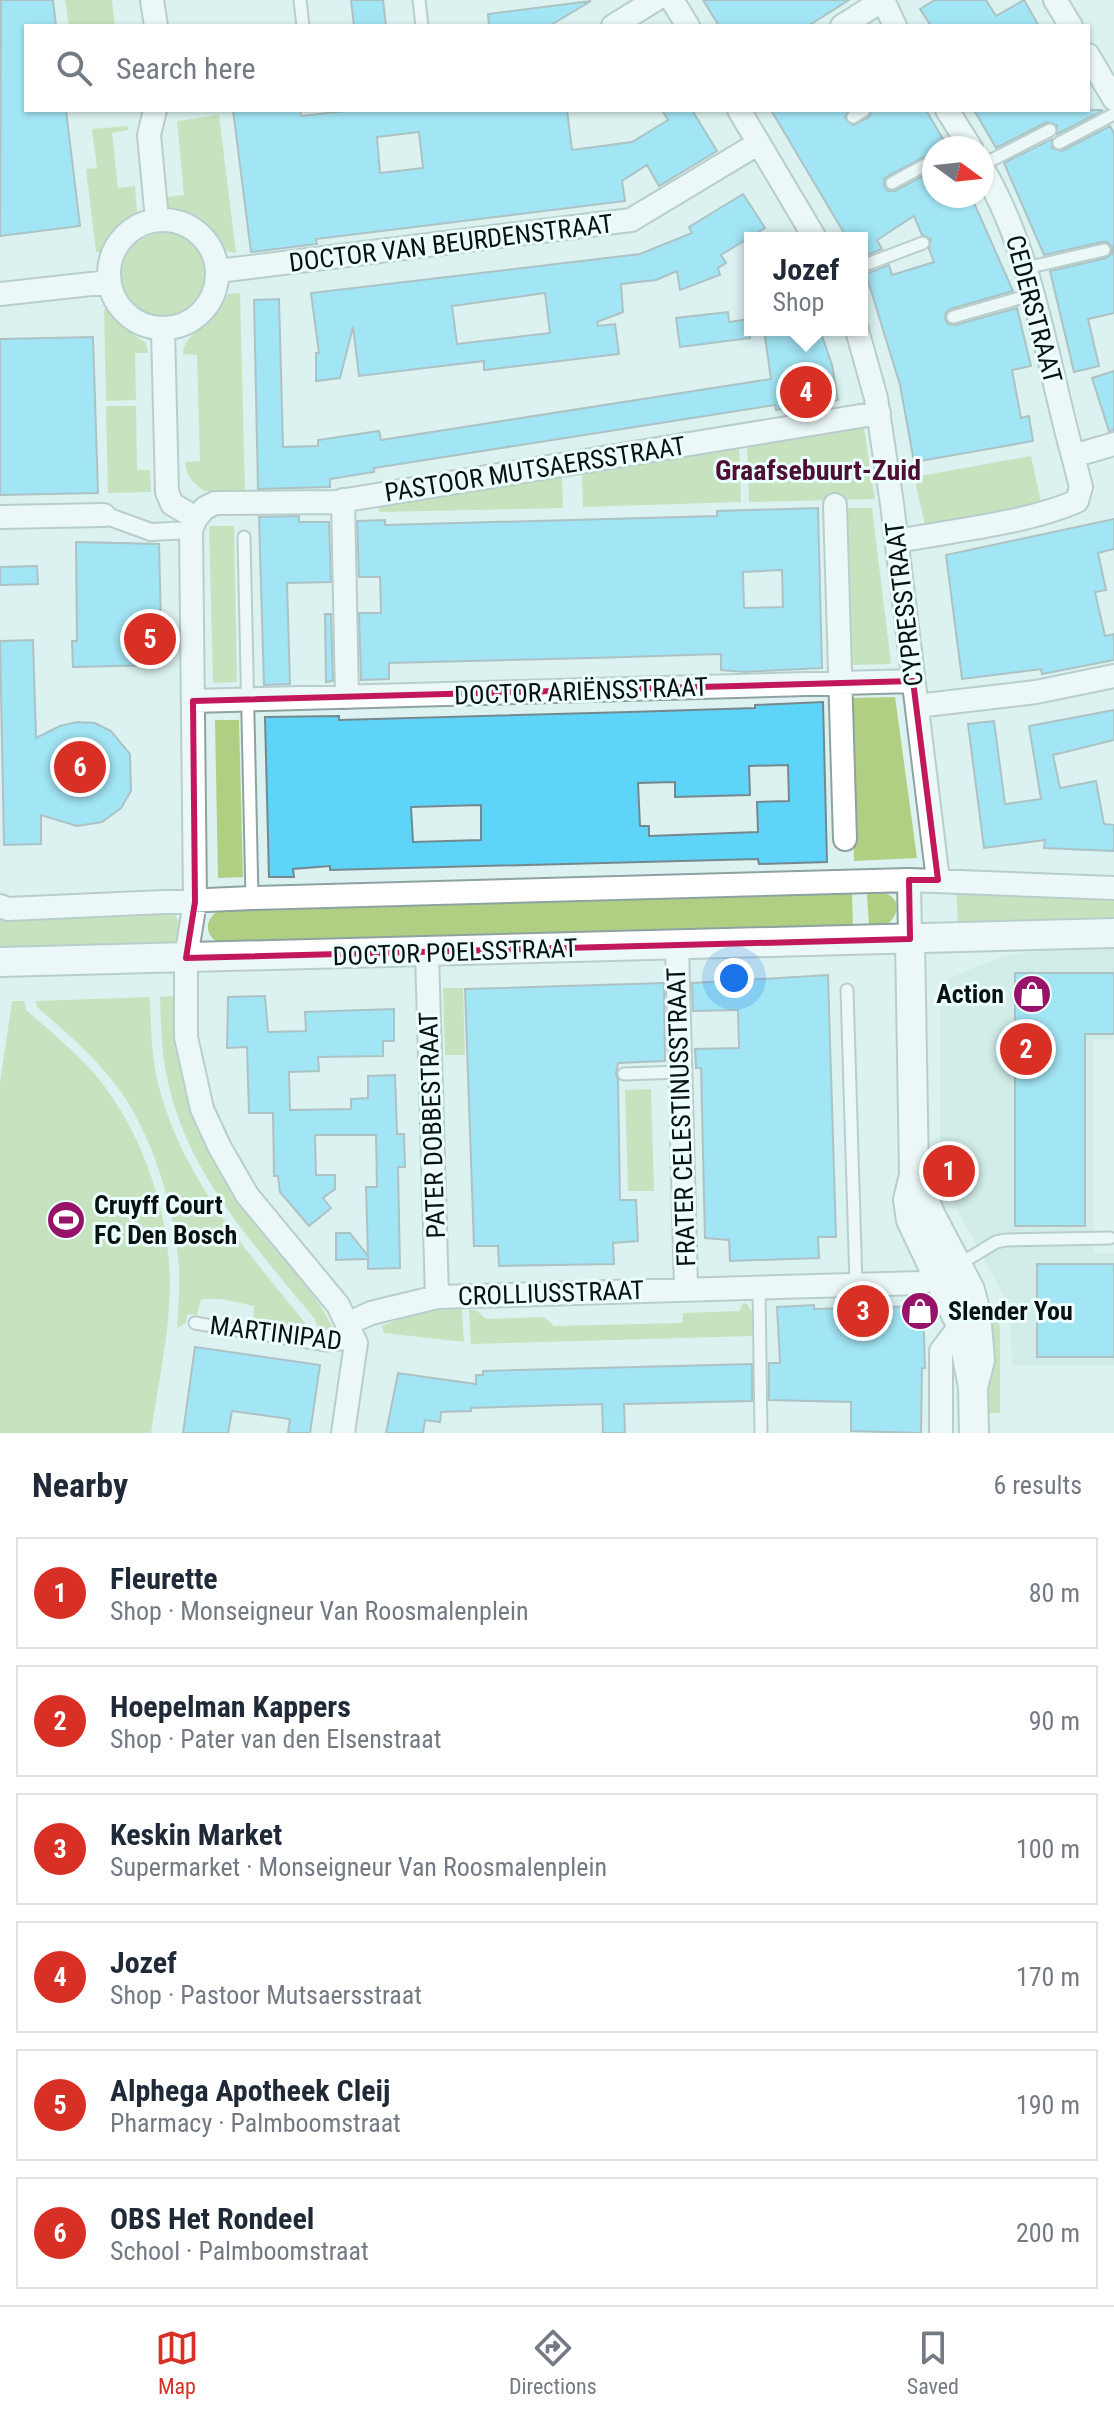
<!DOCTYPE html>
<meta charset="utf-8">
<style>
body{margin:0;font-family:"Roboto Condensed",sans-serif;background:#f2f2f3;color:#1f2937}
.compass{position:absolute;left:922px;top:136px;width:72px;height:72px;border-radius:50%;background:#fff;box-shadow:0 2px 6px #0004;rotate:105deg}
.you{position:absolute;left:734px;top:978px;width:28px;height:28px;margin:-20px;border:6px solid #fff;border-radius:50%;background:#1a73e8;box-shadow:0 0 0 12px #1a73e833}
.badge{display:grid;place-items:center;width:52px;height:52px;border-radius:50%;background:#d93025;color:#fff;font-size:26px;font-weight:700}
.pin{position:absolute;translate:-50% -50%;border:4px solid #fff;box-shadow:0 2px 8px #0006}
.popup{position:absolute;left:744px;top:232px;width:124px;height:104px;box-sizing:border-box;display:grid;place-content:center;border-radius:0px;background:#fff;filter:drop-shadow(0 2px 6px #0005);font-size:26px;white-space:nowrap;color:#747a83}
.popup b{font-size:30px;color:#1f2937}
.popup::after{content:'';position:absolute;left:50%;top:100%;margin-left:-16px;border:16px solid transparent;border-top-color:#fff}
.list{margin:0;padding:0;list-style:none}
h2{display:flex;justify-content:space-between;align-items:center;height:104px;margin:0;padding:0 32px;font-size:34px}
h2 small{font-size:26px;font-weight:400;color:#747a83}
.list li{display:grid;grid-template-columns:52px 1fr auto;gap:24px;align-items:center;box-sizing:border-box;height:112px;margin:0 16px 16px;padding:0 16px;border:2px solid #e0e1e3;border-radius:0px}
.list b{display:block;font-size:30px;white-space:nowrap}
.list p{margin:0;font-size:26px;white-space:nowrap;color:#747a83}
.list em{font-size:26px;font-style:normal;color:#747a83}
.icon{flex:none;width:44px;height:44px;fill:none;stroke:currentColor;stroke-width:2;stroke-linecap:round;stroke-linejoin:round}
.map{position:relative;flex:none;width:1114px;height:1433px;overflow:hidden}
.search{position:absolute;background:#fff;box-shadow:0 2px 6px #0004;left:24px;right:24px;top:24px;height:88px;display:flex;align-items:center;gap:20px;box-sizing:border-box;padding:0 28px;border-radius:0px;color:#747a83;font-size:30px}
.sheet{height:872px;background:#fff}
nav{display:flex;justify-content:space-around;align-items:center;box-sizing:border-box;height:112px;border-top:2px solid #e0e1e3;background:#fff;font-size:22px;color:#747a83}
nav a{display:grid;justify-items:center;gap:4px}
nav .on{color:#d93025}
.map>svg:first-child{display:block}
</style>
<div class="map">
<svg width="1114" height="1433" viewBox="0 0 1114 1433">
<rect width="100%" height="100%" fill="#dbf2f0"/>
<path fill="#c5e4e1" d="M1114 948V1040H1093L1094 1253H1114V1365L1012 1366 1010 1313 1004 1296 944 1185 940 1173V990L945 981 963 972 1009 955 1042 950Z"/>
<path fill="#b0cf82" d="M65 0H112L115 26H69Z
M219 115 236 253C218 251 215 237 202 225 192 216 179 212 167 207L166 197 184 195 177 121Z
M128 126V130L112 133 118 188 135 186 137 212 114 229 102 252H96L86 169 97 168 92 129Z
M121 276a43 43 0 1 1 86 0a43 43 0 1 1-86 0Z
M240 293 245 491H204C192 482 187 477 185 462L200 461 197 355 183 354C184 337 199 331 210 320 218 312 223 304 228 294Z
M104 309H107L124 328 146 343 148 353H135L136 400 106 401Z
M106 406H136L137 470H150L151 492 108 493Z
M860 426 864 428 875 499 749 502 747 445Z
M739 446 741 502 583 507 582 472Z
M1031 456 1041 502 925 525 916 485 920 476Z
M562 474 563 508 379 512V503Z
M844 508H872L891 664 849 665Z
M209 526H234L237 682 213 683Z
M895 697 917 858 854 861 850 698Z
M215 720H239L243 877 218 878Z
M956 889 1114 897V920L958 923Z
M872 891C896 891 906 908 887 925H869L867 895Z
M852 893 853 927 223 945C205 938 202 920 220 910Z
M172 912C181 921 181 928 177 940L167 945 0 951V914Z
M443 988H463L465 1055H445Z
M173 996C176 1087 202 1157 259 1229 284 1260 315 1291 332 1327L321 1333 314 1318C255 1246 185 1171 167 1077 161 1050 161 1024 160 997Z
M150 997C151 1026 151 1055 158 1083 181 1177 247 1251 306 1324L313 1337 253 1328 254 1306 222 1299H201L197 1315 187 1314 186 1323 177 1328C178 1308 180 1288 179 1267 175 1210 153 1136 119 1089 96 1058 66 1032 37 1007L36 1001Z
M12 1001H24L26 1010C49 1030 72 1049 93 1072 142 1129 170 1212 170 1287 169 1336 158 1385 151 1433H0V1083Z
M651 1089 654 1191H628L625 1090Z
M743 1303 747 1304 752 1312V1336L471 1344 469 1310H476L486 1319 544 1317 554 1326 682 1323 683 1313 739 1311Z
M995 1305 1000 1328V1413H988L987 1329 984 1309Z
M441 1309 462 1310 464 1342 384 1333 382 1326 402 1318Z"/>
<path fill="#5ed4f8" stroke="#75888f" stroke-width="2" fill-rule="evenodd" d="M1 0H53L56 26H26V110H66L80 226 0 236Z
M351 0H383L386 26H354Z
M703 0H849L808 26H719Z
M935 0H986L996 16 1024 0 1039 26H931L920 9Z
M591 1 549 26H489L488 14Z
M233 110H300L301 116 355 110H567L572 150 632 142 668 120 662 110H692L717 151 659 186 647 165 622 181 625 201 316 239 317 244 251 252ZM419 132 423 168 380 173 377 137Z
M771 110H848L845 118 853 125 869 117 872 110H926L947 146 934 148V152L888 176 884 179V186L888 191H895L934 170V196H971L1013 291 951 309 946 312 945 319 948 324 955 325 1017 308 1031 366 1012 370 1021 418 1029 416 1033 441 914 462 900 385 866 274 889 265 892 275 934 262 929 249 931 239 922 235 914 216 877 240 882 249 862 257V238H847Z
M974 110H1102V111L1057 134V125L1047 122 996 148Z
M1110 126 1114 133V313L1088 319 1099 366 1074 372 1050 271 1106 258 1112 253V247L1107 242H1102L1044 255 1004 163 1052 139V148L1062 151Z
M743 194 765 228 721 255 726 263 718 268 720 275 680 290 677 271 656 280 621 284 623 312 597 322 598 326 615 324 619 354 484 370V361L359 376 353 327 340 378 316 381V353H319L311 293 640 254 692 233 689 227ZM545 293 550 333 457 344 452 306Z
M279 299 283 447 318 446V440L379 431 381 440 771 379 764 330H820L832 365 838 400 776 410 775 405 374 468V472L330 479V487L258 489 254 300Z
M728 312 729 322 750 319V338L680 347 676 318Z
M93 337 98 493 0 495V339Z
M1114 371V430L1109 431 1092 378Z
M818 508 822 668 745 672 721 670V654L592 658 389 663V679L361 680 359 613H381L380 577H359L357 521 385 520V525L421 524 717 516V511ZM782 570 783 607 744 608 743 572Z
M299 516V522H329L331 582 287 583 290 684 264 685 259 517Z
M1114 519V549L1098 553 1106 590 1095 592 1105 636 1114 634V660L1042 674 1041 669 962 679 946 555Z
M76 542 159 544 162 665 73 667 72 641H77Z
M37 566 38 584 0 585V567Z
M325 614H331L333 681 326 682Z
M33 640 36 738 60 726 77 722 95 723 111 731 130 754 131 791 121 808 102 822 77 826 41 815V844L4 845 0 641Z
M823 702 827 862 759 864 758 859 330 870V866L293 869 294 877H269L265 717 339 716V720L630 712 755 708V705ZM788 765 789 801 757 802 758 832 649 836V826H640L638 783 675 782V797L750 795 749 766ZM481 805V840L413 842 411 807Z
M1114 710V740L1053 755 1060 788 1096 781 1104 824 1114 825V851L1044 848 1045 840 984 848 968 724 994 721 1005 804 1041 799 1029 726Z
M1015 973H1114V1034H1085V1226H1015Z
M828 975 836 1237H818L819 1258 730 1261 729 1240 705 1238 701 1068H696L695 1049 739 1048 738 1010 693 1011 692 983Z
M664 983 665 1061 618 1063 616 1074 618 1080 620 1200H636L638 1241 613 1243 614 1264 499 1266 498 1246H474L465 989Z
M265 996 268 1032 306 1031 305 1012 394 1009V1041H383V1056L318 1057 319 1071 289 1072 290 1110 351 1109V1099L368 1098V1076L395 1075 397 1134H404L405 1167H398L400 1268 368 1269V1259L336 1260V1233H350L368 1256 366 1187H377L376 1135H315L316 1175H335V1189L323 1198 331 1208 309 1226 280 1192 278 1176H274L273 1113H249L247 1047 227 1048 228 997Z
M1037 1264H1114V1357H1037Z
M814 1305V1309L923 1306 925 1368H922L921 1433 851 1431V1402L769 1400V1363H780L777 1307Z
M195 1347 320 1365 310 1433H288L290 1419 232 1411 228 1433H183Z
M752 1364V1401L624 1404 625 1433H603L602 1404 471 1408V1411L441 1412 440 1422 425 1420 423 1433H386L398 1373 476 1384V1375H483V1371Z"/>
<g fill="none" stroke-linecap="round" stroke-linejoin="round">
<defs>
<path id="service" d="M300 0 303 26
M419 0 422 26
M853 117 864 110
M1059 143 1114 114
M982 165 1050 130
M892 183 934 160
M862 266 923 243
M1026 268 1104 250
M953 317 1034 294
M244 537 252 898
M847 990 856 1284
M624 1074 680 1072
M958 1265 996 1242 1006 1240 1110 1238
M759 1287 761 1433
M195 1323 326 1345 356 1343"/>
<path id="pedestrian" d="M104 515 151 532 191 530"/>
<path id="minor" d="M152 0 156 26
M672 0 688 26
M883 0 895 26
M1055 0 1071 26
M613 26 655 0
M842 26 883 0
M1088 55 1114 99
M155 110 149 135 157 220
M739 110 815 238
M947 110 971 148
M982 167C1034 256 1046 359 1073 456
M109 274a54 54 0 1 1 108 0a54 54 0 1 1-108 0Z
M218 271 631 220 759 143
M0 294 109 282
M163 329 167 492 172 504 196 518 191 530 195 902 186 958V1037L202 1109 219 1146 247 1195 338 1305 356 1343 343 1433
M857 330 876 398 892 504 938 880
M343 500 347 697
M835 505 845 839
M0 517 104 515
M196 518 205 508 215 503 334 502 879 413
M897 541C950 531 1028 523 1077 501L1081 487 1073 456 1114 444
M193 701 913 681
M917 706 1036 692 1114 676
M909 880 910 939
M0 906 8 909 252 898 909 880 1114 888
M677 945 686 1289
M427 953 437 1297
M347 1324 371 1313 437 1297 921 1283 950 1269
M941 1433V1351L961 1325"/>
<path id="tertiary" d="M910 939 914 1175 908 1200 911 1220 961 1325 973 1387
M0 962 1114 933
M916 1180 931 1216 970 1290 976 1313 980 1360 973 1387 974 1433"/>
</defs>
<use href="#service" stroke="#8ea3a1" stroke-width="15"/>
<use href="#pedestrian" stroke="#8ea3a1" stroke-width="20"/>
<use href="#minor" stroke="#8ea3a1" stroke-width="26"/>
<use href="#tertiary" stroke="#8ea3a1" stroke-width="32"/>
<use href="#service" stroke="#fff" stroke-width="11"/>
<use href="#pedestrian" stroke="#fff" stroke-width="16"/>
<use href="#minor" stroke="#fff" stroke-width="22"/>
<use href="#tertiary" stroke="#fff" stroke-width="28"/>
</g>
<path d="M0 0H1114V1433H0ZM913 681 938 880H909L910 939 186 958 195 902 193 701Z" fill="#dbf2f0" fill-opacity=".55" fill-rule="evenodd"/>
<path fill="none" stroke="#c2185b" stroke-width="6" stroke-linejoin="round" d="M913 681 938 880H909L910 939 186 958 195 902 193 701Z"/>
<defs>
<symbol id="shop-disc" viewBox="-11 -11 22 22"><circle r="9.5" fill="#971369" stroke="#ecfefd"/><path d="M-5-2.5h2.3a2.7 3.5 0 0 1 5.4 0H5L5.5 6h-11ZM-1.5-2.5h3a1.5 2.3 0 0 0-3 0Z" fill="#fff"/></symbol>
<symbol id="stadium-disc" viewBox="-11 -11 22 22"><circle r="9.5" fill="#971369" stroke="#ecfefd"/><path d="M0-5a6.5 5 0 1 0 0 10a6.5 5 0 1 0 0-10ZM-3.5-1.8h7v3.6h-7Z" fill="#fff"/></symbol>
</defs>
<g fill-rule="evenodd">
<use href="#shop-disc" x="1010" y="972" width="44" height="44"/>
<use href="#stadium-disc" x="44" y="1198" width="44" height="44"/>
<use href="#shop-disc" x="898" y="1289" width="44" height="44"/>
</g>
<g text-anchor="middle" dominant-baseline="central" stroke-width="6" stroke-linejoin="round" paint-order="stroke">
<g font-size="26" fill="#0a1211" stroke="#ecfefd">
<text transform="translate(451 243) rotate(-7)">DOCTOR VAN BEURDENSTRAAT</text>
<text transform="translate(1034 309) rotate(75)">CEDERSTRAAT</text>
<text transform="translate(535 469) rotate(-9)">PASTOOR MUTSAERSSTRAAT</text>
<text transform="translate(904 604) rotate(-97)">CYPRESSTRAAT</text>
<text transform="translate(581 691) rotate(-2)">DOCTOR ARIËNSSTRAAT</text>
<text transform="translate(455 952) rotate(-2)">DOCTOR POELSSTRAAT</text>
<text transform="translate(681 1117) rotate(-92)">FRATER CELESTINUSSTRAAT</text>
<text transform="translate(432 1125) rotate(-92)">PATER DOBBESTRAAT</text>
<text transform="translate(551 1293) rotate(-2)">CROLLIUSSTRAAT</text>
<text transform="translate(276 1333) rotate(7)">MARTINIPAD</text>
</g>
<g font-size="26" font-weight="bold" fill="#0a1211" stroke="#ecfefd" text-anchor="start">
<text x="1004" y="994" text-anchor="end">Action</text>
<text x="94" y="1205">Cruyff Court<tspan x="94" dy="30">FC Den Bosch</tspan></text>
<text x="948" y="1311">Slender You</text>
</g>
<g font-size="28" font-weight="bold" fill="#4d1035" stroke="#ecfefd">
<text x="818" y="470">Graafsebuurt-Zuid</text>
</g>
</g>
</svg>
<svg class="compass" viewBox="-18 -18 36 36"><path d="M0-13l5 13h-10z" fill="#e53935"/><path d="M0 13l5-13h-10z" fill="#747a83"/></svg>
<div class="you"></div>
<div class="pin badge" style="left:949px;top:1171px">1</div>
<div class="pin badge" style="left:1026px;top:1049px">2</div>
<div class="pin badge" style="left:863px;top:1311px">3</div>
<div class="pin badge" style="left:806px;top:392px">4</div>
<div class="popup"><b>Jozef</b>Shop</div>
<div class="pin badge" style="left:150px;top:639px">5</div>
<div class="pin badge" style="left:80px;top:767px">6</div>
<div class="search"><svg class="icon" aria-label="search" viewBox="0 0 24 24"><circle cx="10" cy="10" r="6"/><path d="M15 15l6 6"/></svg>Search here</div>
</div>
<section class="sheet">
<h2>Nearby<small>6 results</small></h2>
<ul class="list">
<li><span class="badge">1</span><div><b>Fleurette</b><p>Shop · Monseigneur Van Roosmalenplein</p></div><em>80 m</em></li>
<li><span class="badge">2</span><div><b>Hoepelman Kappers</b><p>Shop · Pater van den Elsenstraat</p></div><em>90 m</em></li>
<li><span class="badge">3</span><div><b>Keskin Market</b><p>Supermarket · Monseigneur Van Roosmalenplein</p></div><em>100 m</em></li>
<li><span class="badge">4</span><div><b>Jozef</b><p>Shop · Pastoor Mutsaersstraat</p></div><em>170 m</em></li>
<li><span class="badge">5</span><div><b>Alphega Apotheek Cleij</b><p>Pharmacy · Palmboomstraat</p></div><em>190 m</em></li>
<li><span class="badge">6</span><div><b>OBS Het Rondeel</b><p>School · Palmboomstraat</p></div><em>200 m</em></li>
</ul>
</section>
<nav>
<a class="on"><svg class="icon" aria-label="map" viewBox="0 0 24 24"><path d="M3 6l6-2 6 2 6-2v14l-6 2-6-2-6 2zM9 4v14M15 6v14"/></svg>Map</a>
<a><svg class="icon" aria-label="directions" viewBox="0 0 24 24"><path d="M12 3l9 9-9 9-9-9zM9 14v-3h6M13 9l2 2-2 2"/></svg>Directions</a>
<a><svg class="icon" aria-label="saved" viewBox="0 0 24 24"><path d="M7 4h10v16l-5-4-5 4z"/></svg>Saved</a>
</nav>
